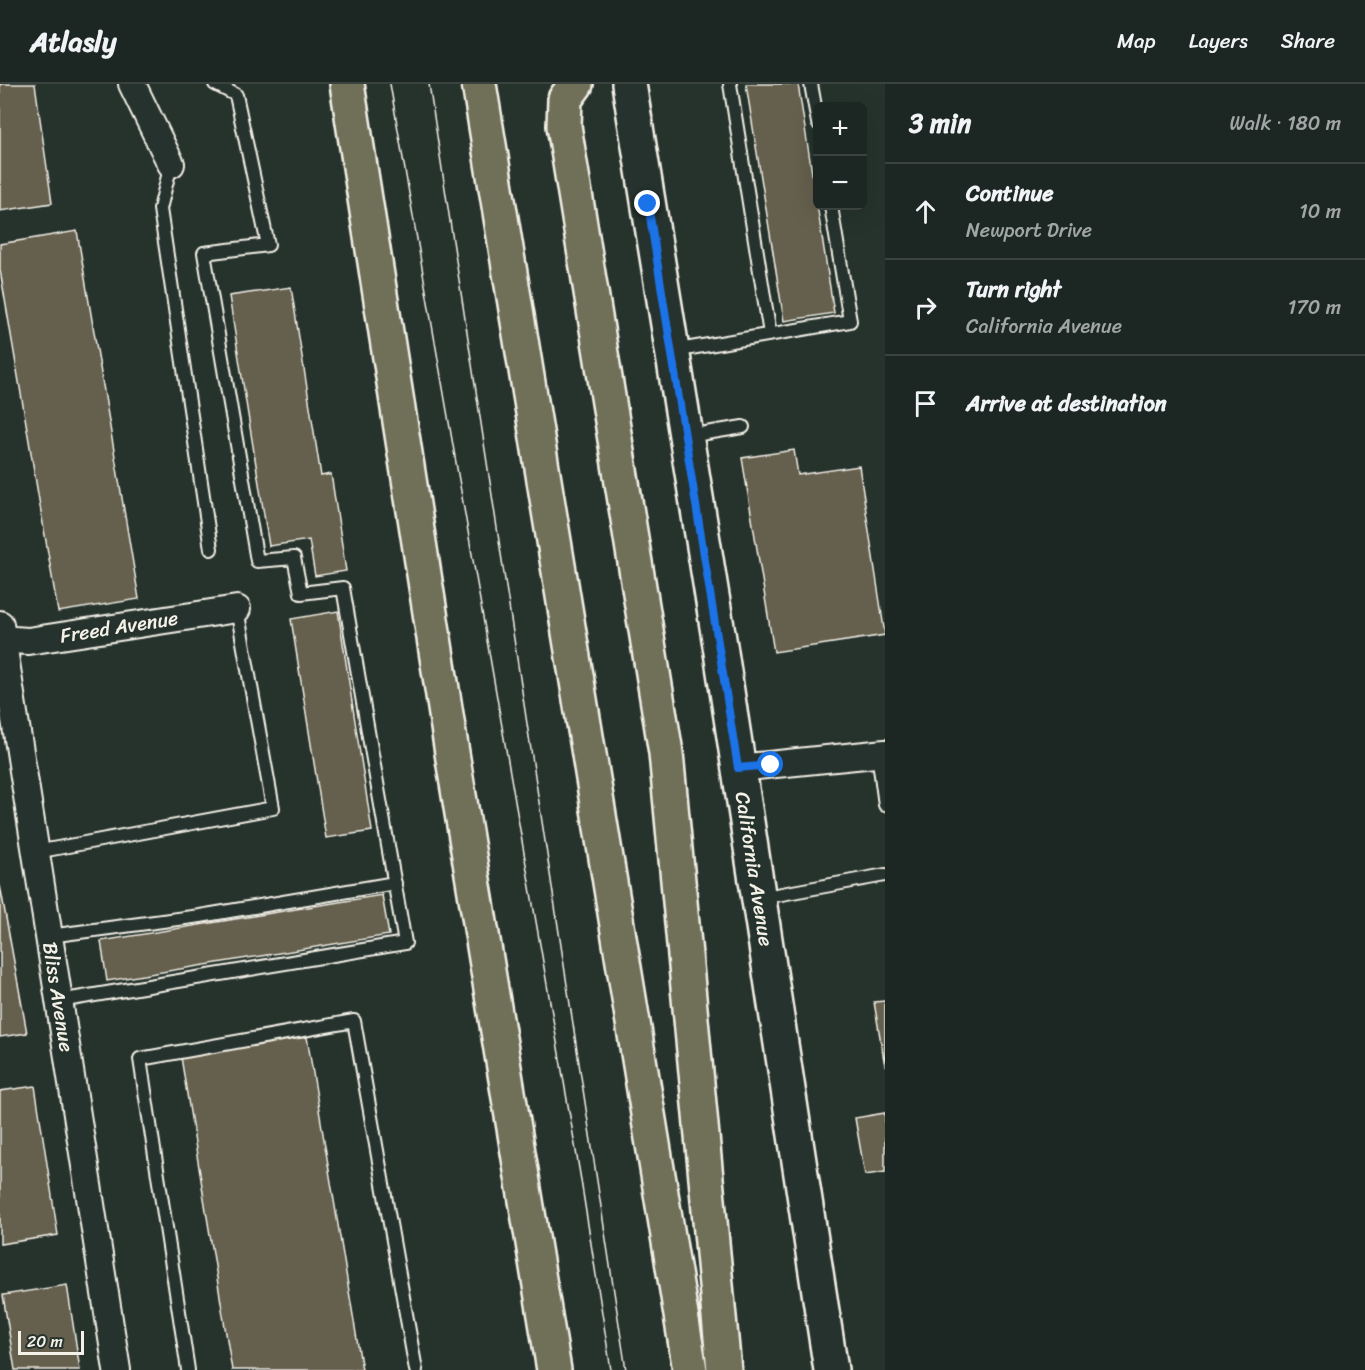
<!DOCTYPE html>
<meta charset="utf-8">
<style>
body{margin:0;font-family:Sriracha,sans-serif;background:#252e2a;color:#f1f3f6}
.controls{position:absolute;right:18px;top:18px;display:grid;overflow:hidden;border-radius:9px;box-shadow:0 6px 24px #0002}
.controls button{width:54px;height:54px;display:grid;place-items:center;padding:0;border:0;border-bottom:2px solid #3a4340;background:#1c2622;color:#f1f3f6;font:30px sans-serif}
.scale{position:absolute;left:18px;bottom:15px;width:66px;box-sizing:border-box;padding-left:6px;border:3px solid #f4f1e8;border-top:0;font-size:16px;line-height:21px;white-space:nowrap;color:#f4f1e8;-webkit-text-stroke:4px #26332d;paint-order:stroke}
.stop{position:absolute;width:18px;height:18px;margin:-14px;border:4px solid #1a73e8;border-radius:50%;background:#fff}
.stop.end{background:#1a73e8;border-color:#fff;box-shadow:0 2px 6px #0008}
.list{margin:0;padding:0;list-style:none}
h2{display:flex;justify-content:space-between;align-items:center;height:78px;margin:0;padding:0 24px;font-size:26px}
h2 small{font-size:20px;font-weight:400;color:#a0a5a5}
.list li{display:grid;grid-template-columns:39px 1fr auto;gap:18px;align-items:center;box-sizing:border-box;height:96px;padding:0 24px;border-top:2px solid #3a4340}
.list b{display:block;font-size:22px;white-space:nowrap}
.list p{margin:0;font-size:20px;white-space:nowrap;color:#a0a5a5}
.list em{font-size:20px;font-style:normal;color:#a0a5a5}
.icon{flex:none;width:33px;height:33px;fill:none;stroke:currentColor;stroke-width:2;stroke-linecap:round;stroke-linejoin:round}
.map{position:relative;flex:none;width:885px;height:1286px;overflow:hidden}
header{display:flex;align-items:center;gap:36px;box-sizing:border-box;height:84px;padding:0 30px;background:#1c2622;border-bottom:2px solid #3a4340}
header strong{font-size:28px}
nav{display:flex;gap:33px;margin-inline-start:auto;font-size:21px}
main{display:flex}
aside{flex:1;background:#1c2622}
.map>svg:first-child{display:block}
</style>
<header>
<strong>Atlasly</strong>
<nav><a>Map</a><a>Layers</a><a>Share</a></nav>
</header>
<main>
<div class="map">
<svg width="885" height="1286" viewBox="0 0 885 1286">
<rect width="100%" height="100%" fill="#26332d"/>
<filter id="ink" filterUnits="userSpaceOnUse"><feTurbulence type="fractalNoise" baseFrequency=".0167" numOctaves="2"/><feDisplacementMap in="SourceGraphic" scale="12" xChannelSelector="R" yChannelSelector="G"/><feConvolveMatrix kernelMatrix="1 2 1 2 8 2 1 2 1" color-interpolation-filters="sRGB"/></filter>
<g filter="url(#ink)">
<path fill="#655f4e" stroke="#f4f1e8" stroke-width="1.5" d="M0 0H35L52 119 0 127Z
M746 0H798L834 229 784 237Z
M77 147 139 515 58 528 0 186V160Z
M291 203 321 392 331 390 346 487 315 492 309 456 269 462 229 212Z
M794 366 798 391 859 382 885 551 774 568 742 374Z
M338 527 372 747 326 754 291 535Z
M0 801 27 949 0 953Z
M382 811 389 851 107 897 101 857Z
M885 917V982L874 918Z
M307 953 362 1286H232L181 973Z
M35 1002 58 1151 0 1160V1007Z
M885 1029V1088L865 1091 855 1034Z
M67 1201 80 1286H15L3 1211Z"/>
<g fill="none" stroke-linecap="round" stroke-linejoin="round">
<defs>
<path id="lane" d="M730 0 770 250
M811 0 818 39
M171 80 160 125 211 465
M673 267 850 237 831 122
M688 352 743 343
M878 669 885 721
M36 768 273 724 237 525
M760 814 885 791
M49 852 200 832 395 799
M59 917 405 859 343 504 301 509 294 474 257 477 204 169 268 161 236 11 215 0
M188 1286 140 975 354 937 416 1286"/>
<path id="street" d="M132 0 171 80
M0 540 117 1286
M0 555 28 557 237 525
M738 684 885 669"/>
<path id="secondary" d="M629 0 719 555 831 1286"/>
<path id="highway" d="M347 0 453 675 554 1286
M479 0 690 1286
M576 0 565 15 564 42 666 669 724 1286"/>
</defs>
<use href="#lane" stroke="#f4f1e8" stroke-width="16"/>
<use href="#street" stroke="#f4f1e8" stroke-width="30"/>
<use href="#secondary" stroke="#f4f1e8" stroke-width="38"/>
<use href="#highway" stroke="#f4f1e8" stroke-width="38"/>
<use href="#lane" stroke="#26332d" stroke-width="12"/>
<use href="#street" stroke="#26332d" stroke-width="26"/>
<use href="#secondary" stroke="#26332d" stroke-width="33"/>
<use href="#highway" stroke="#706f59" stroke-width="33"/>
<path stroke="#f4f1e8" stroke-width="1.5" d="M390 0 580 1090 611 1286
M429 0 626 1286"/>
</g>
</g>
<g fill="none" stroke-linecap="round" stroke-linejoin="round" filter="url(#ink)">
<path stroke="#1a73e8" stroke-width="8" d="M648 120 738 684 771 681"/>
</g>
<g text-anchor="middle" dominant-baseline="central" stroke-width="4.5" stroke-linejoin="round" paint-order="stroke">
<g font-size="20" fill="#f4f1e8" stroke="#26332d">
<text transform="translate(119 543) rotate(-9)">Freed Avenue</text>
<text transform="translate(754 785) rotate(81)">California Avenue</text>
<text transform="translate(58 913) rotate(81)">Bliss Avenue</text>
</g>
</g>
</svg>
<div class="controls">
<button>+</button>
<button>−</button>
</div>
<div class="scale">20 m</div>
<div class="stop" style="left:771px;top:681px"></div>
<div class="stop end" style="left:648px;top:120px"></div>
</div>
<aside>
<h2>3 min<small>Walk · 180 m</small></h2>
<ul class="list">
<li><svg class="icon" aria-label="ahead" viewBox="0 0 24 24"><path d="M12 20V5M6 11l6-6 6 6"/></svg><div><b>Continue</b><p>Newport Drive</p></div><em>10 m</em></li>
<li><svg class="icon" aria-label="right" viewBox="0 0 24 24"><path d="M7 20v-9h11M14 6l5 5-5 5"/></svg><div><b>Turn right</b><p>California Avenue</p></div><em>170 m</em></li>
<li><svg class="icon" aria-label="arrive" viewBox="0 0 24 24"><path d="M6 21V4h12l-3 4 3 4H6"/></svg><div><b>Arrive at destination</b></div></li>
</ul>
</aside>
</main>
